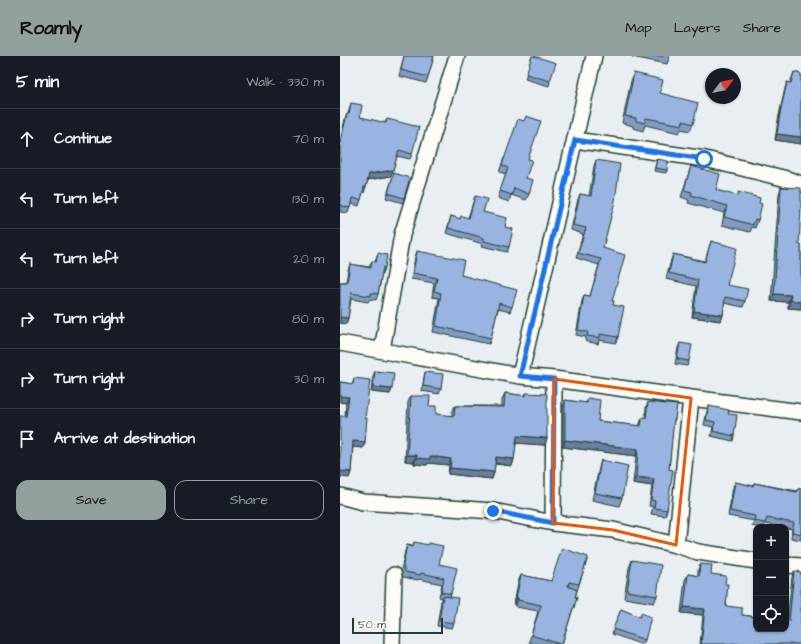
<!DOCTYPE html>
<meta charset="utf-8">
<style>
body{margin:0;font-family:"Architects Daughter",sans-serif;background:#242831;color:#f1f3f6}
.controls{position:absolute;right:12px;bottom:12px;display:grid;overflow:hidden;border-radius:8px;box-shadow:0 1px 3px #0004}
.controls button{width:36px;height:36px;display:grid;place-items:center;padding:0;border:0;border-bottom:1px solid #363941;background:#171b24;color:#f1f3f6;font:20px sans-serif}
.compass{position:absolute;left:365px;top:12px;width:36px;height:36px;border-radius:50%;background:#171b24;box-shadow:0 1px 3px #0004;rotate:58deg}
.scale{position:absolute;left:12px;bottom:10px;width:91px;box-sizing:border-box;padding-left:4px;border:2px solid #1f3d34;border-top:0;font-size:11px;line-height:14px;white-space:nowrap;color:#1f3d34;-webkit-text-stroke:3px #fdfcf7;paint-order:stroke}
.stop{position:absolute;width:12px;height:12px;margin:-9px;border:3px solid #1a73e8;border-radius:50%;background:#fff}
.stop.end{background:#1a73e8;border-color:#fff;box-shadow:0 1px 4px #0008}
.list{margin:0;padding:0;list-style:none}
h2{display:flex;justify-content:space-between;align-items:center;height:52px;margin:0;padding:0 16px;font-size:17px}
h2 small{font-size:13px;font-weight:400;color:#9ea1a6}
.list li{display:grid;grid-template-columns:26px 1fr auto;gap:12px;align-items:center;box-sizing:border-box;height:60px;padding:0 16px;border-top:1px solid #363941}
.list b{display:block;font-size:15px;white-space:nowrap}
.list em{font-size:13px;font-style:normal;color:#9ea1a6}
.actions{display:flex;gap:8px;padding:12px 16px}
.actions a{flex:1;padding:9px 0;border:1px solid #92a19f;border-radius:12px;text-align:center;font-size:14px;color:#92a19f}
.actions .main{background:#92a19f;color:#111}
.icon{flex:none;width:22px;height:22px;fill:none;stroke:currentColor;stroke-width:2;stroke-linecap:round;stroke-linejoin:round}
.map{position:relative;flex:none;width:461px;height:588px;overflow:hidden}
header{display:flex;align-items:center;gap:24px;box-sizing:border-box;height:56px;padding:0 20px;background:#92a19f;color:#111}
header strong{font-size:19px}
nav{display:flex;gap:22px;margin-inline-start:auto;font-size:14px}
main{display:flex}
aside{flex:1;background:#171b24}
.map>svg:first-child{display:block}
</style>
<header>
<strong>Roamly</strong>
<nav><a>Map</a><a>Layers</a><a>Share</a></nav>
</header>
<main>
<aside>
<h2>5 min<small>Walk · 330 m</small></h2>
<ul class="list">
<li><svg class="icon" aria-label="ahead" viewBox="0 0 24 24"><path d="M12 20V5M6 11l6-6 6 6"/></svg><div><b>Continue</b></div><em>70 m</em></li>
<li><svg class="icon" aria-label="left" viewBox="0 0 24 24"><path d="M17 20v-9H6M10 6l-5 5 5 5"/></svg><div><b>Turn left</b></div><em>130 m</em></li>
<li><svg class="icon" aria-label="left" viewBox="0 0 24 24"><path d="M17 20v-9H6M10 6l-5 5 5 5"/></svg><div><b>Turn left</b></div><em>20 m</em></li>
<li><svg class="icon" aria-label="right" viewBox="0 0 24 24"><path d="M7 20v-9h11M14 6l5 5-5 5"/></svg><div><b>Turn right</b></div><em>80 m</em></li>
<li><svg class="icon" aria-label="right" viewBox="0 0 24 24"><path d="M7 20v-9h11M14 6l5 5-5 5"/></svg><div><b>Turn right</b></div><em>30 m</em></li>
<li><svg class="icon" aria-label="arrive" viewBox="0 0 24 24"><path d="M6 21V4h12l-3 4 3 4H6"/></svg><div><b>Arrive at destination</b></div></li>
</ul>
<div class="actions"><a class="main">Save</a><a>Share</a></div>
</aside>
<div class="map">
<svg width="461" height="588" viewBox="0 0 461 588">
<rect width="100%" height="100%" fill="#e9eef2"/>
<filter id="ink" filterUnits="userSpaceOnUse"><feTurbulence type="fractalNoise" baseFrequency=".025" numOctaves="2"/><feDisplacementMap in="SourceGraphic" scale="8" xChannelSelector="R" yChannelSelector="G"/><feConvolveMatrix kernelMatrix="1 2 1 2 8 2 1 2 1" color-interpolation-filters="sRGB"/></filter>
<g filter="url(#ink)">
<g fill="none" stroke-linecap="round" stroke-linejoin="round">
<defs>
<path id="minor" d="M235 84 365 103 447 123 461 128
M0 287 180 320 214 323 213 467
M42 294 62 179 117 0
M180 320 254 0
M214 323 351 342 461 356
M0 440 23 446 153 455 213 467 273 474 336 489 358 496 416 505
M336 489 351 342
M446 509 461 510
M52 588 54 519"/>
</defs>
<use href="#minor" stroke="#1f3d34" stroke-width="18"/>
<use href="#minor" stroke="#fdfcf7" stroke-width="15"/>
</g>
<path fill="#849bc1" stroke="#1f3d34" d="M64 0H94L88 21 86 27 59 20Z
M192 0 210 25 209 30 185 23Z
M293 0H330L327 8 292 1Z
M454 16 461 18V88L435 84 438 64 445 32 447 26 450 27Z
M294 17 320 37 353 68 350 75 341 73 339 77 305 69 303 75 293 72V70L282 67 291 25Z
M11 47 20 61 45 67 47 63 72 98 70 103 57 100 51 120 28 124 24 137 23 136 19 150 11 148 8 157 0 156V85L5 63 7 58H8Z
M164 102 188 103 186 122 189 138 186 144 171 139 169 146 158 142 166 118 159 116Z
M317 103 327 114 326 117 314 115Z
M256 104 263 192 273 249 278 281 276 287 259 284 258 288 245 285 246 281 236 279 242 245 244 239 250 240 259 209 236 202 243 178 231 174 238 143 240 138 249 140 254 110Z
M351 110 376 134 419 147 418 164 415 172 412 171 410 176 382 169 384 157 348 147 349 144 341 141Z
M54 117 64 142 63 147 46 142Z
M441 131 459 188H461V253L448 252V246L431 245 439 138Z
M135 140 143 156 165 171 169 191 167 196 142 190 143 188 106 177 111 160 120 163 128 162Z
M371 185 387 229 405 245 403 251 384 247 383 259 381 265 352 261 356 230 326 223 331 204 333 198 365 205Z
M77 195 121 219 172 251 170 256 158 253 151 282 149 288 93 276 99 242 92 241 94 227 71 223 75 201Z
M38 197 45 212 42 218 38 238 36 244 30 243 28 246 11 243 8 262 6 268 0 267V226H6L8 214 10 208 29 211 32 205 35 206Z
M340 287 349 305 347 310 335 308 338 292Z
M35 315 52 333 50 338 31 336 33 320Z
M85 316 101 333 99 338 82 335 84 321Z
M14 322 25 362V386L23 392 13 391 11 416 9 422 5 360 6 347 0 346V326L12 328Z
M165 337 185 340 186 337 207 382 205 389 176 387 174 403 172 410 155 408 154 416 152 423 108 418 109 409 88 407 87 409 74 408V406L65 405 68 346 71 340 89 350 96 358 112 360V356L115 350H162V344Z
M248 342 258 365 299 370 302 362H305L306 352 308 346 335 363 333 367 329 413 327 454 325 460 311 458 313 451 309 450 312 430 293 427 296 400 223 391V351L225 344 246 347Z
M369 350 388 358 394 380 393 385 371 380 373 371 364 369 367 355Z
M261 404 282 442 279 450 252 444 259 412Z
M395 426 413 430 414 427 457 435 458 433H461V484L451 482 452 473 425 468 424 471H416L412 470 414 465 388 460 393 431Z
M74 486 99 508 111 538 110 541 114 567 112 572 97 570 101 545 102 542 99 541 102 528 79 523 78 524 63 521 61 514 65 495 67 489 73 490Z
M248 501 235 541H237L231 559 222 588H195L189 586 198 555 176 551V549H174L178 526 181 519 211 525Z
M292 504 317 540 314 547 284 542 289 512Z
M360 508 371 518 385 528 386 550 402 559 447 565 452 521 454 515 461 588H360L363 559 341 557 345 524 348 518 358 520V514Z
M281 553 299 561 305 584 303 588H300L272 578Z"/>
<path fill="#6b7e9d" stroke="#1f3d34" d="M437 78 461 81V88L435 84Z
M53 114 51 120 27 124 29 118Z
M434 238 451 239 448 246 431 245Z
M450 244 461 246V253L448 252Z
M354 255 383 259 381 265 352 261Z
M0 261 8 262 6 268 0 267Z
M33 331 52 333 50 338 31 336Z
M0 340 9 341 6 347 0 346Z
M177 380 207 382 205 389 174 387Z
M225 384 298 393 296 400 223 391Z
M13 385 25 386 23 392 11 391Z
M67 399H77L74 406 65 405Z
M90 400 111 403 109 409 88 407 87 409 74 408 76 402Z
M156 401 174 403 172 410 153 407Z
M110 412 154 416 152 423 108 418Z
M0 415 11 416 9 422 0 421Z
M296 421 314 423 312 430 293 427Z
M176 542H178L176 549H174Z
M344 551 365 553 363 559 341 557Z"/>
<path fill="#99b4e0" stroke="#1f3d34" d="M64 0H94L88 21 61 14Z
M192 0H194L216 7 210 25 186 18Z
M454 16 461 18V81L437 78 440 57 447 26 451 27Z
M294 17 323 24 320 37 358 47 353 68 343 65 342 69 306 62 305 67 296 65V62L285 60Z
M11 47 22 49 20 61 46 67 47 63 79 71 72 98 59 94 53 114 29 118 26 131H24L21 144 12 142 10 152 0 149V88L7 58H9Z
M186 60 201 65 188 103 192 104 186 122 193 124 189 138 174 132 172 139 160 135 168 112 162 109 178 63 184 65Z
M317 103 328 105 327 114 315 112Z
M256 104 280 108 275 145 263 192 285 199 272 245H274L273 249 284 251 278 281 260 278V282L247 280 248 276 238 274 244 239 250 240 261 203 238 197 246 172 233 169 240 138 251 140Z
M351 110 380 118 376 134 398 140V136L420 142 419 147 422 148 418 164 415 163 413 169 384 161 387 150 351 139 352 136 344 134Z
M54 117 70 122 64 142 48 137Z
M441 131 461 132V151L459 188H461V246L450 244 451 239 434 238Z
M135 140 147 143 143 156 167 162 165 171 173 173 169 191 144 185V182L108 172 111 160 120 163 121 160 129 162Z
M371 185 397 192 387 229 408 233 405 245 385 241 383 259 354 255 358 224 329 217 333 198 365 206Z
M77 195 124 204 121 219 177 234 172 251 159 247 151 282 96 270 101 237 94 235 97 222 73 217Z
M38 197 47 199 45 212 43 211 38 238 31 237V240L11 237 8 262 0 261V226H7L10 208 31 212 32 205 36 206Z
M340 287 352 289 349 305 337 303Z
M35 315 54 317 52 333 33 331Z
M85 316 103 318 101 333 83 330Z
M14 322 30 324 25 362H27L25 386 13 385 11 416 0 415V360H6L9 341 0 340V326L13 328Z
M165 337 186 340V337L207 338V382L177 380 174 403 156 401 154 416 110 412 111 403 90 400V403L76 402 77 399H67L71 340H90L89 350H96V358L114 360 115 350 164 351Z
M248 342 260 344 258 365 301 370 302 362H306L308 346 337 349 335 363H334L329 413 333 414 327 454 314 452 315 445 311 444 314 423 296 421 298 393 225 384V344L247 347Z
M369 350 389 354 388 358 397 359 394 380 373 375 375 366 366 364Z
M261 404 288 410 282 442 255 437Z
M395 426 413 430 414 427 457 436 458 433H461V478L452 476 454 467 427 462 425 467 414 465 415 460 390 455Z
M74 486 88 489V487L103 490 99 508 117 512 111 538 101 536 104 522 81 517 80 519 65 516 63 509 67 489 73 491Z
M222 492 248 501 239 528 229 526 228 530 237 534 235 541H237L234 552H233L222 588H220L191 579 201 549 178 544V542H176L181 519 211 525Z
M292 504 321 509 317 540 287 535Z
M360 508 372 509 371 518 386 520 385 528H388L386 550 402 552V559L416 561V573H446V565H449L454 515 461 516V588H399L392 587V588H361L365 553 344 551 348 518 359 520Z
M103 540 118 542 114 567 99 565Z
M281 553 300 561 301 557 311 561 305 584 273 573Z"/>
</g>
<g fill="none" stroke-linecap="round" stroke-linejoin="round" filter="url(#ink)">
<path stroke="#1a73e8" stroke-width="5" d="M153 455 213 467 214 323 180 320 235 84 364 103"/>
</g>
<path fill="none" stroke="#e8590c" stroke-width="3" stroke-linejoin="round" d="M214 323 351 342 336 489 273 474 213 467Z"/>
</svg>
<div class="controls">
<button>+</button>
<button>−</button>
<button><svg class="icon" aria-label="locate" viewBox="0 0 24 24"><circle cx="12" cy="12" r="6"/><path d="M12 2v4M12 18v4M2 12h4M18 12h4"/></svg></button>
</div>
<svg class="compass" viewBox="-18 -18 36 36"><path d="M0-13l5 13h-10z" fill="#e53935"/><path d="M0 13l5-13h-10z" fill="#9ea1a6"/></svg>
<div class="scale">50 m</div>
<div class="stop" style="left:364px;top:103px"></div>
<div class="stop end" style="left:153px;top:455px"></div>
</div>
</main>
